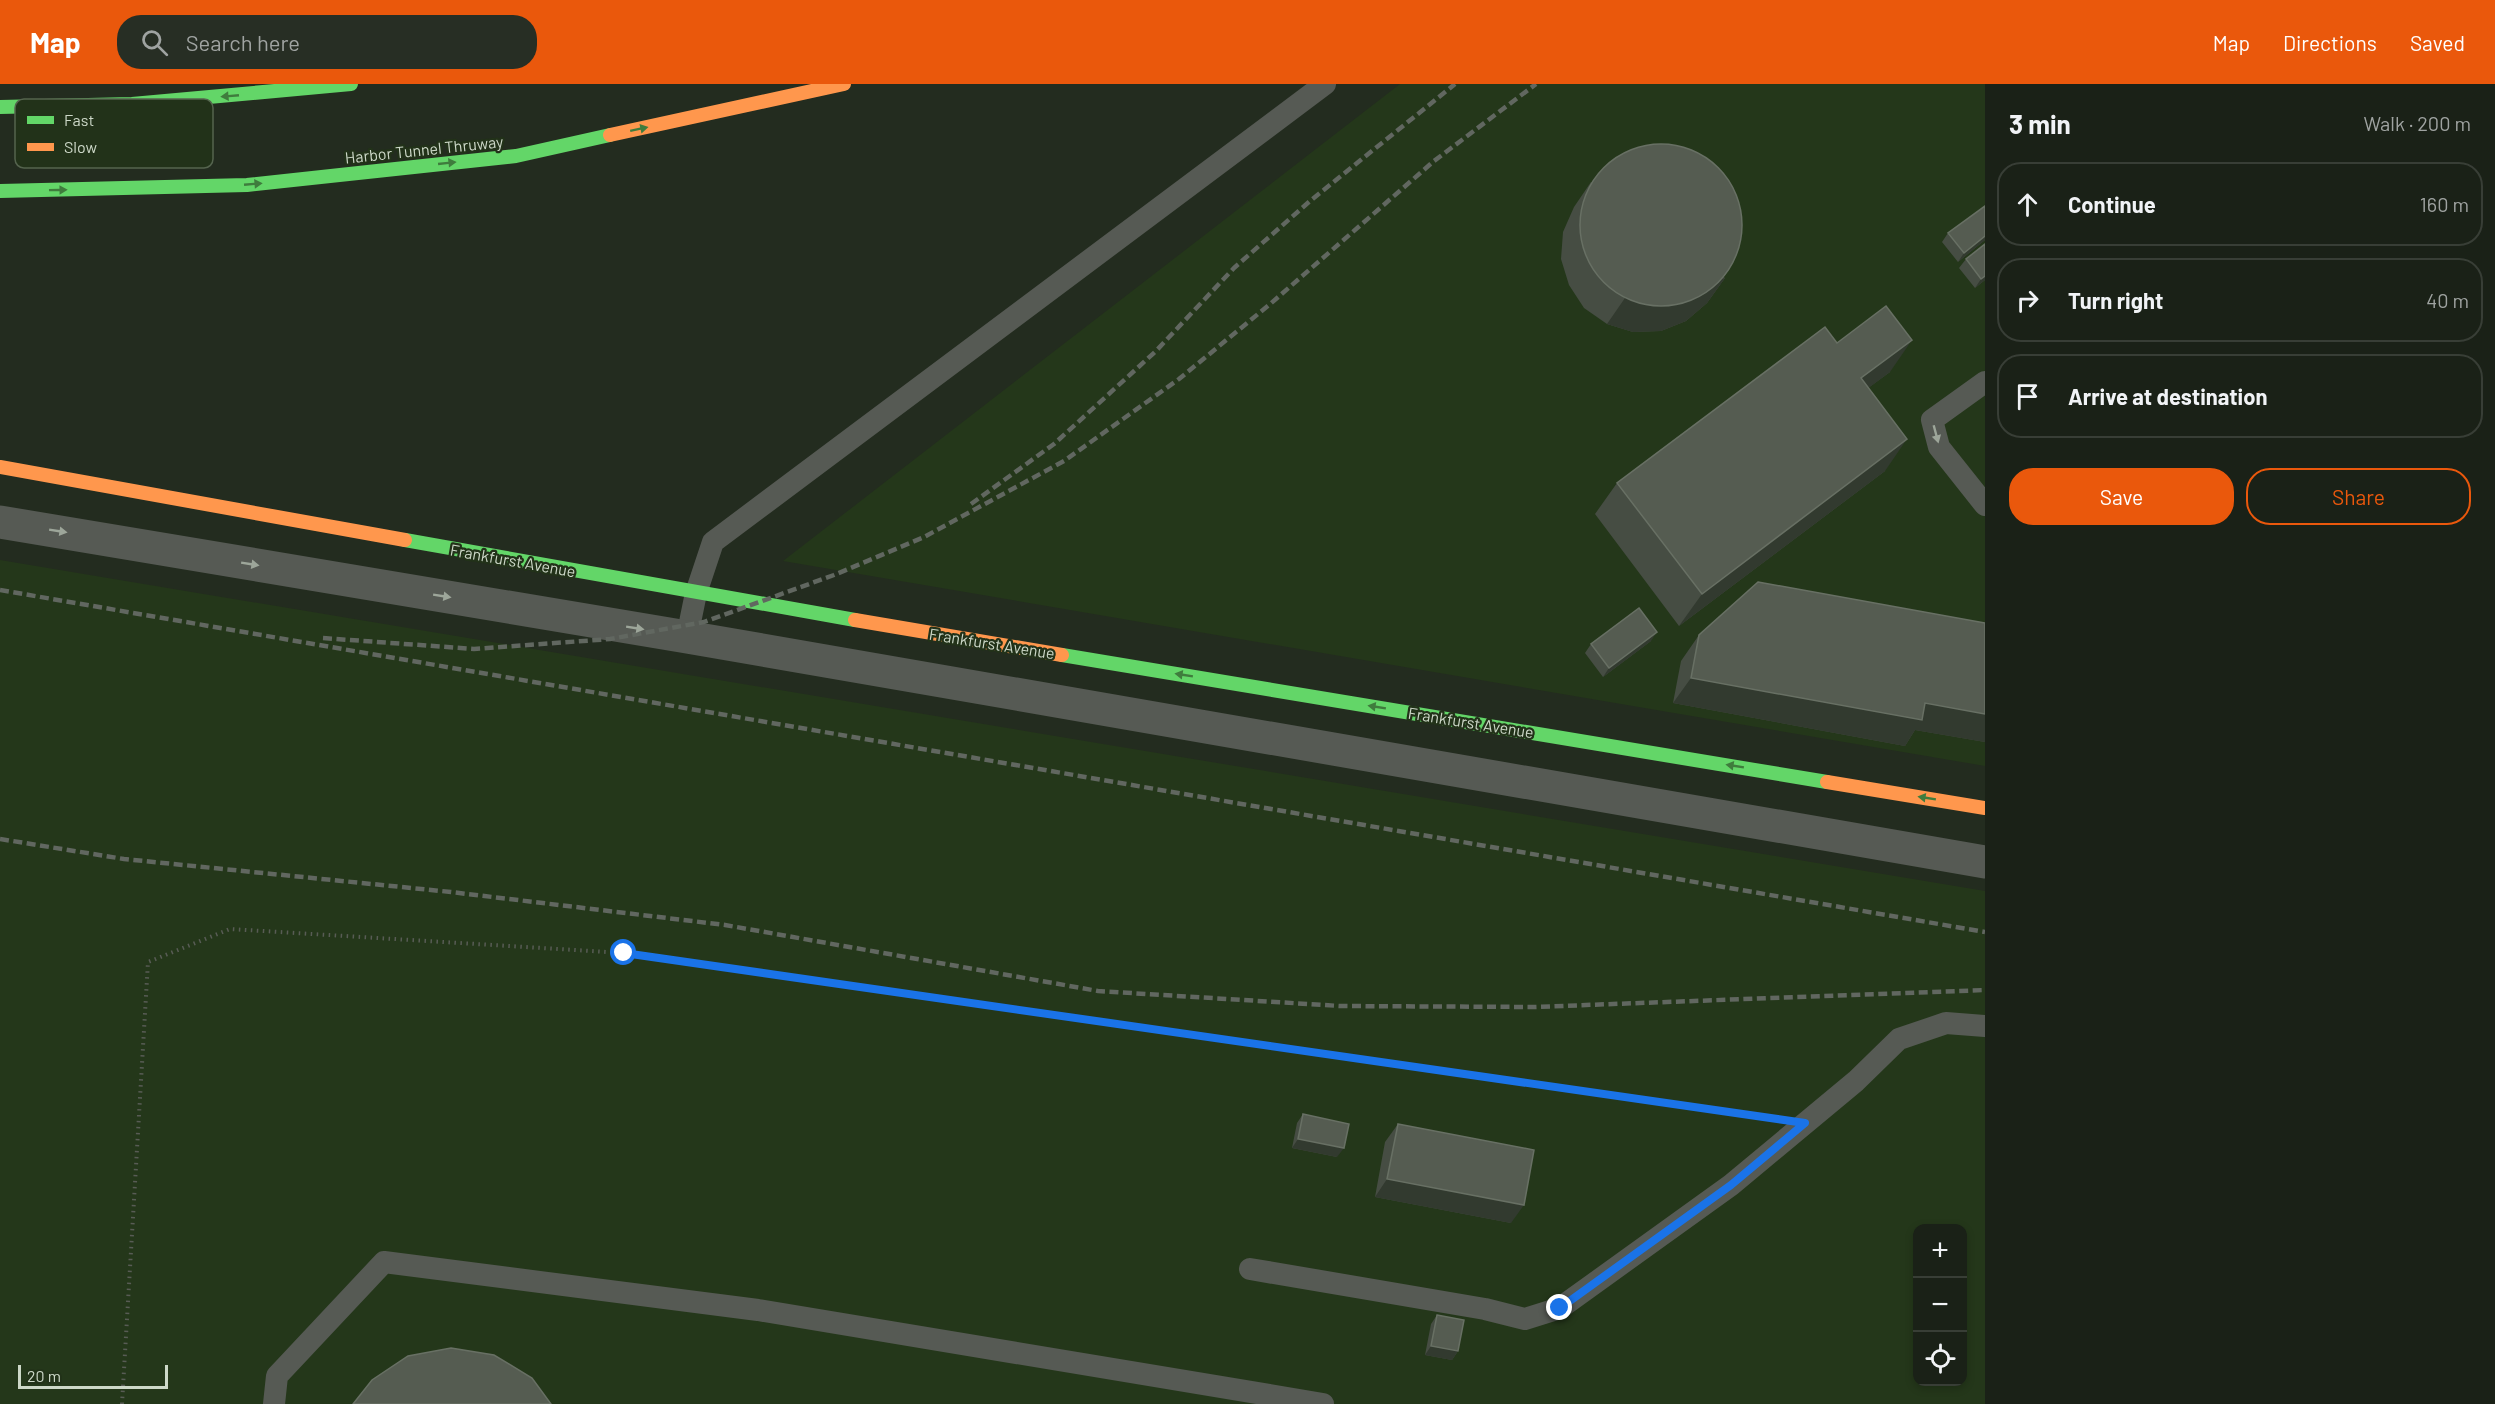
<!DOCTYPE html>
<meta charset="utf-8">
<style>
body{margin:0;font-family:Barlow,sans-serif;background:#272e24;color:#f1f3f6}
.controls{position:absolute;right:18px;bottom:18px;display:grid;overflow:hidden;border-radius:12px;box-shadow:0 3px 9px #0003}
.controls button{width:54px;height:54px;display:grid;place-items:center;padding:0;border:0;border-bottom:2px solid #383e36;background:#1a2117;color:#f1f3f6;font:30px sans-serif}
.scale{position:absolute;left:18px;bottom:15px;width:150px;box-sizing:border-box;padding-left:6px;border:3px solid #cdd8c8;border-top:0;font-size:16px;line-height:21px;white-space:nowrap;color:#cdd8c8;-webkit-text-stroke:4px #223219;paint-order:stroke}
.stop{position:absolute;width:18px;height:18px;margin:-14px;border:4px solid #1a73e8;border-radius:50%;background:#fff}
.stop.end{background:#1a73e8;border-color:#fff;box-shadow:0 2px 6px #0008}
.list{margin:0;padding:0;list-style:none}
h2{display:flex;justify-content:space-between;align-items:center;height:78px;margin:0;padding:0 24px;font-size:26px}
h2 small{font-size:20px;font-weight:400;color:#9fa3a1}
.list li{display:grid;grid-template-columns:39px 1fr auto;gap:18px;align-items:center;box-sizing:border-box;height:84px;margin:0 12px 12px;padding:0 12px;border:2px solid #383e36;border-radius:24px}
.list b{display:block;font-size:22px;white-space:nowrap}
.list em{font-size:20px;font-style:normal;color:#9fa3a1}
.actions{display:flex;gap:12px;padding:18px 24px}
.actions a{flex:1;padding:14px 0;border:2px solid #ea580c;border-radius:24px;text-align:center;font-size:21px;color:#ea580c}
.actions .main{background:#ea580c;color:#fff}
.icon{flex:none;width:33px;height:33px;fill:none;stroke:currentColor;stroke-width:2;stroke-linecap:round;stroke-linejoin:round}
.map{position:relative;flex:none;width:1985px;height:1320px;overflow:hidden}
header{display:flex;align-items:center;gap:36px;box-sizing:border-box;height:84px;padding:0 30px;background:#ea580c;color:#fff}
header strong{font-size:28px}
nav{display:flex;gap:33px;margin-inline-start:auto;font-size:21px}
.search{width:420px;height:54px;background:#272e24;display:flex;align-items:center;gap:15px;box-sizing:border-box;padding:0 21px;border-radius:24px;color:#9fa3a1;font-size:22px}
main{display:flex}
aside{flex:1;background:#1a2117}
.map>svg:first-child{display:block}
</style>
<header>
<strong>Map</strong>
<div class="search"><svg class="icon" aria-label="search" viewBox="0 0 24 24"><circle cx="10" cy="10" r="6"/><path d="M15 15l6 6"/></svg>Search here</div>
<nav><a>Map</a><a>Directions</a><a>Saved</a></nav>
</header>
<main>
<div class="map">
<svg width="1985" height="1320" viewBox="0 0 1985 1320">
<rect width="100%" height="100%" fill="#232c1f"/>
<path fill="#24371a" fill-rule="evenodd" d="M1400 0H1985V682L783 477Z
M0 476 1985 807V1320H0ZM1918 1144H1962V1298H1918Z"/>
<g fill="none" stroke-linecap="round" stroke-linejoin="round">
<path stroke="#585c55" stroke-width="4" stroke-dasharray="1.5 4.5" stroke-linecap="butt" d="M122 1320 148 878 230 845 624 869 1753 1032"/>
<path stroke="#565a54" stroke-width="22" d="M1985 298 1932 336 1939 363 1985 421
M687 553 696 509 713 458 1325 0
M1250 1185 1485 1225 1525 1235 1560 1224 1731 1101 1856 997 1899 955 1946 939 1985 942
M274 1320 277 1292 384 1178 758 1226 1323 1320"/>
<path stroke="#565a54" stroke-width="33" d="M0 438 687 553 1985 778"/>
<path stroke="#63d668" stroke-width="14" d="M0 23 132 20 351 0
M0 107 247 101 516 72 610 51
M405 456 855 536
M1062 571 1827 698"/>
<path stroke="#ff974d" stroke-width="14" d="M610 51 844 0
M0 383 405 456
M855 536 1062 571
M1827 698 1985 724"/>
<path stroke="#616760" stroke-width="4.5" stroke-dasharray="9 4.5" stroke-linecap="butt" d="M971 420 1054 360 1156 267 1234 184 1310 117 1455 0
M0 506 1985 848
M323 554 474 565 610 555 704 538 834 491 924 453 1064 377 1179 295 1269 221 1434 77 1536 0
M0 755 124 775 451 808 725 841 1098 907 1340 922 1534 923 1985 906"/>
</g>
<path fill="#464d43" d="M1591 98 1725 194 1707 219 1686 237 1661 247 1633 248 1607 240 1584 224 1569 201 1561 175 1563 148 1574 123Z
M1948 149 1985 156 1958 178 1942 158Z
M1966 175 1985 196 1975 204 1959 184Z
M1837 259 1890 288 1868 304 1885 387 1679 542 1595 430 1617 399Z
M1985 539V658L1915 646 1905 662 1673 619 1681 577 1699 551Z
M1651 557 1603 593 1585 569 1591 560Z
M1303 1030 1337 1073 1292 1064 1297 1039Z
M1398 1040 1511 1139 1375 1113 1385 1058Z
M1437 1231 1458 1267 1452 1276 1425 1271 1431 1240Z"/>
<path fill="#323a2f" d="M1985 152V156L1958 178 1964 169Z
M1985 192V196L1975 204 1981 195Z
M1725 194 1707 219 1686 237 1661 247 1633 248 1607 240 1625 214Z
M1912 256 1890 288 1839 326 1861 294Z
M1907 355 1885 387 1679 542 1702 510Z
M1657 548 1651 557 1603 593 1609 584Z
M1691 594 1925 619 1985 630V658L1915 646 1905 662 1673 619Z
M1298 1055 1344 1064 1337 1073 1292 1064Z
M1387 1095 1524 1121 1511 1139 1375 1113Z
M1431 1262 1458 1267 1452 1276 1425 1271Z"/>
<path fill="#555c51" stroke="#687064" stroke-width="1.5" d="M1580 141a81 81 0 1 1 162 0a81 81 0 1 1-162 0Z
M1985 122V152L1964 169 1948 149Z
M1985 160V192L1981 195 1966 175Z
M1886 222 1912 256 1861 294 1907 355 1702 510 1617 399 1825 243 1837 259Z
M1758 498 1985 539V630L1925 619 1922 636 1691 594 1699 551Z
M1639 524 1657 548 1609 584 1591 560Z
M1303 1030 1349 1040 1344 1064 1298 1055Z
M1398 1040 1534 1066 1524 1121 1387 1095Z
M1437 1231 1464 1236 1458 1267 1431 1262Z
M451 1264 494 1271 532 1294 551 1320H353L372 1296 408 1272Z"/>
<defs><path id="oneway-solid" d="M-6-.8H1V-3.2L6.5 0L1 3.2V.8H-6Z" transform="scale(1.5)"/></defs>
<g fill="#3f7c3d">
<use href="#oneway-solid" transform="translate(230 12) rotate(175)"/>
<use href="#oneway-solid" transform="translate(639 45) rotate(-12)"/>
<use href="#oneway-solid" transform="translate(447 79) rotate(-6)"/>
<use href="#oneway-solid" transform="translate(253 100) rotate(-5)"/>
<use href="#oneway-solid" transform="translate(58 106) rotate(-1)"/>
<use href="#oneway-solid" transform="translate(1184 591) rotate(-171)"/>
<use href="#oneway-solid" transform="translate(1377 623) rotate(-171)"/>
<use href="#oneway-solid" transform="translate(1735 682) rotate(-171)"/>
<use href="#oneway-solid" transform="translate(1927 714) rotate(-171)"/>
</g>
<g fill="#9da69a">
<use href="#oneway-solid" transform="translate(1936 350) rotate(75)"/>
<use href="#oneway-solid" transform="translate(58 447) rotate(9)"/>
<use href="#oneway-solid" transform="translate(250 480) rotate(9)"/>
<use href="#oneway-solid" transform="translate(442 512) rotate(9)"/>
<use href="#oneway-solid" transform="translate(635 544) rotate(9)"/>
</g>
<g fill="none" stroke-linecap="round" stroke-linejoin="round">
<path stroke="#1a73e8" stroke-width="8" d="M624 869 1805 1039 1731 1101 1560 1224"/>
</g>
<g text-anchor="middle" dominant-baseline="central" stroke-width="4.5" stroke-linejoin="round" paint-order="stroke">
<g font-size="16" fill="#cdd8c8" stroke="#223219">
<text transform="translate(424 65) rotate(-6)">Harbor Tunnel Thruway</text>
<text transform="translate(513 476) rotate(10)">Frankfurst Avenue</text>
<text transform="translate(992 559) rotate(9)">Frankfurst Avenue</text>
<text transform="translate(1471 638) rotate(9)">Frankfurst Avenue</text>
</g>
</g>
<rect x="15" y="15" width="198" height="69" rx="9" fill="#223219" stroke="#55644e" stroke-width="1.5"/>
<rect x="27" y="32" width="27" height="8" fill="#63d668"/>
<rect x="27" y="59" width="27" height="8" fill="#ff974d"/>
<g font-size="16" fill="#cdd8c8">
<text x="64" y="42">Fast</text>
<text x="64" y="69">Slow</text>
</g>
</svg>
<div class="controls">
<button>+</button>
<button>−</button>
<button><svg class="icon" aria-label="locate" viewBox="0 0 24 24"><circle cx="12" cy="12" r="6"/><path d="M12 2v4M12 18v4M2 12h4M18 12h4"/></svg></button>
</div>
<div class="scale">20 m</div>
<div class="stop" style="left:624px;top:869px"></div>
<div class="stop end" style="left:1560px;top:1224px"></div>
</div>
<aside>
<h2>3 min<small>Walk · 200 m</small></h2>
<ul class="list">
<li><svg class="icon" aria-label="ahead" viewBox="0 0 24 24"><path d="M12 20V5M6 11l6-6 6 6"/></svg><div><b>Continue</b></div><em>160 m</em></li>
<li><svg class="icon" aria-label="right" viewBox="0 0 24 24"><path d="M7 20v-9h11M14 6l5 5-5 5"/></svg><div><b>Turn right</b></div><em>40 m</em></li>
<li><svg class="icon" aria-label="arrive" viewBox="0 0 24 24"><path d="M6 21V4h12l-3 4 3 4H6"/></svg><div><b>Arrive at destination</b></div></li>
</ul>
<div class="actions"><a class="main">Save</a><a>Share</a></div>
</aside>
</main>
